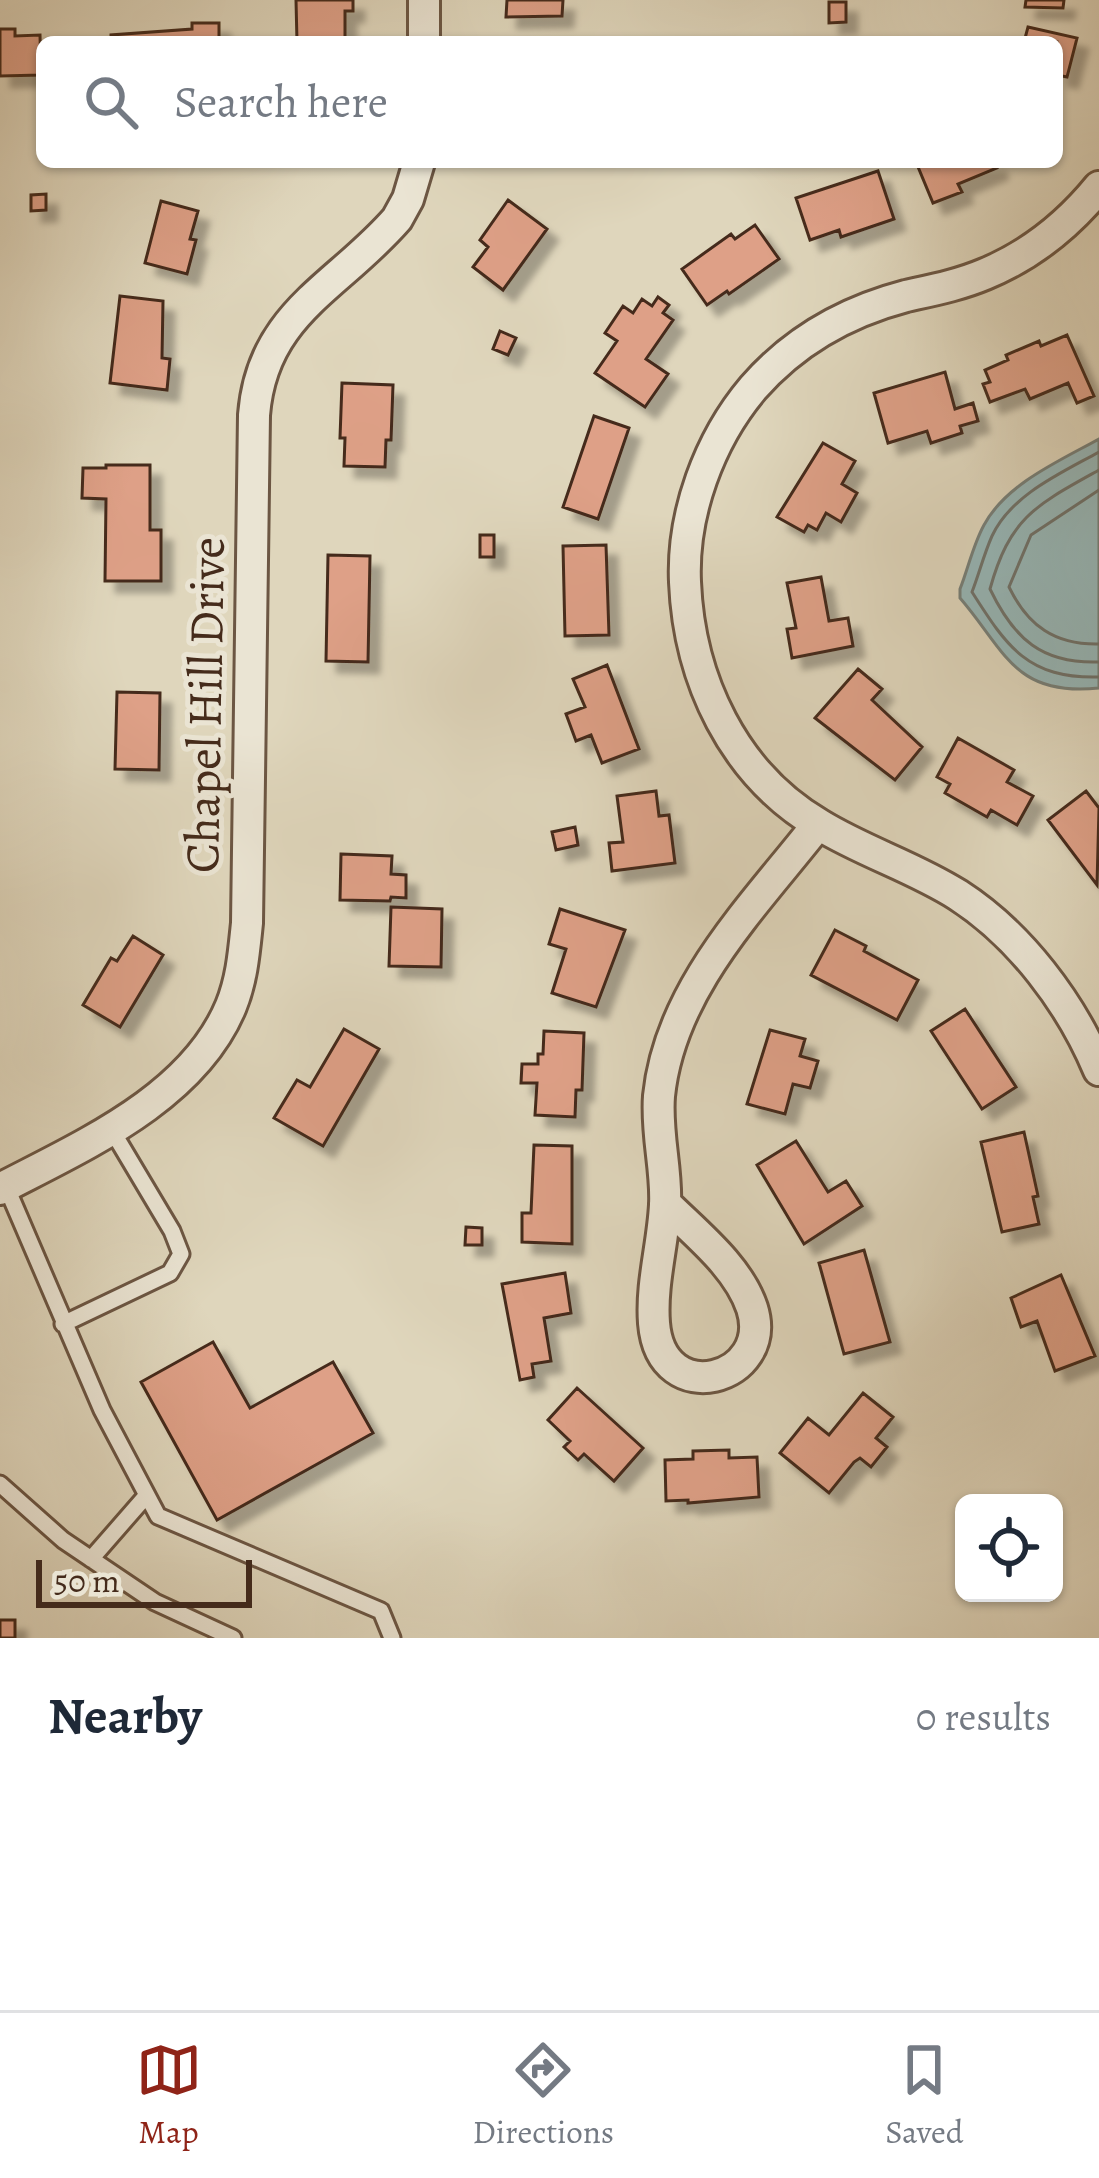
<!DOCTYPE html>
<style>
body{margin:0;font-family:Alegreya,serif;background:#f2f2f3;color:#1f2937}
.controls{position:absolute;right:36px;bottom:36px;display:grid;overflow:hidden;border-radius:18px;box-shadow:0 3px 9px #0004}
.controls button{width:108px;height:108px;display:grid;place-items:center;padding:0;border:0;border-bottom:3px solid #e0e1e3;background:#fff;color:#1f2937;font:60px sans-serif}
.scale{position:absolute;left:36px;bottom:30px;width:216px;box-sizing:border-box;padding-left:12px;border:6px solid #452b1b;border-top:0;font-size:33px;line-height:42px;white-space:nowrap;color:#452b1b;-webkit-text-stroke:9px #eae4d3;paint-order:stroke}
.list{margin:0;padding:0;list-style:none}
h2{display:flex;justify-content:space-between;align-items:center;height:156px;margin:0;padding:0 48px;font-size:51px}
h2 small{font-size:39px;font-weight:400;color:#747a83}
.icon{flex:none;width:66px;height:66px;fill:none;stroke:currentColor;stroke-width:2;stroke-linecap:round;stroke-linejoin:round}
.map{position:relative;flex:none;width:1099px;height:1638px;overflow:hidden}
.search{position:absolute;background:#fff;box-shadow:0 3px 9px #0004;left:36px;right:36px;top:36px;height:132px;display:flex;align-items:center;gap:30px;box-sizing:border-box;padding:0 42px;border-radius:18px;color:#747a83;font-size:45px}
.sheet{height:372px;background:#fff}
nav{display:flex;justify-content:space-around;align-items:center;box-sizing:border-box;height:168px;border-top:3px solid #e0e1e3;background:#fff;font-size:33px;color:#747a83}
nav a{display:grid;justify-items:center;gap:6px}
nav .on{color:#8f2418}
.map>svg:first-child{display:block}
</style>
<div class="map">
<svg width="1099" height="1638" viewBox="0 0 1099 1638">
<defs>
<filter id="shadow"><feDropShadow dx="11" dy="11" stdDeviation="3" flood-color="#0004"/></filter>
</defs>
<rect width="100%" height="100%" fill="#dfd6bc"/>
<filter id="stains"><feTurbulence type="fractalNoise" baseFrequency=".00167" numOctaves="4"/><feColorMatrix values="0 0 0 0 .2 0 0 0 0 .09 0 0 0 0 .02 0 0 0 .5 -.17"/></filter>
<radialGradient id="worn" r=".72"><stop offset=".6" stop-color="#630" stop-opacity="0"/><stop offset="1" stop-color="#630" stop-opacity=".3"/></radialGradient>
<path fill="#96b7b8" stroke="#767f79" stroke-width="3" d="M1099 439V688C1014 697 1005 650 960 598V589C968 569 973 545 984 525 1006 484 1059 461 1099 439Z"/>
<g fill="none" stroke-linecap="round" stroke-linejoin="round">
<path stroke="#6e716a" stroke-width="3" d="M1099 452C1061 473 1011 495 992 536 984 554 979 574 972 592 1007 647 1028 679 1099 677
M1099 470C1036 505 1010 517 990 589 1014 639 1042 664 1099 662
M1099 490 1031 535 1009 587C1028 626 1055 645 1099 644"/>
</g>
<path fill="#dea087" stroke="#452b1b" stroke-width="3" filter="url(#shadow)" d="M296 0H353V11H345V39L297 42Z
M507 0H563L562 16 506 17Z
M1026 0H1064L1063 8 1025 7Z
M829 2H846V22L829 23Z
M192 23H219V42H111V35L192 29Z
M1028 27 1077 38 1067 77 1057 75V42H1024Z
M0 29H15V36L40 35 41 75 0 76Z
M916 162H995L997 168 958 184 962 192 933 203Z
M878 171 894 219 841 237 839 230 810 240 796 198Z
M46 194V210L31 211V195Z
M508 200 547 229 503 290 473 267 488 247 480 240Z
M161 201 198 211 190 239 196 240 187 274 145 263Z
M755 225 779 259 729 294 727 291 707 305 682 269 731 234 735 239Z
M120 296 163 301 162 358 170 359 167 390 110 383Z
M658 297 669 305 663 313 673 320 646 359 668 374 645 407 595 373 617 341 605 333 623 306 633 313 642 299 652 306Z
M500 331 516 338 508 355 493 349Z
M1067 335 1094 396 1077 403 1068 383 1030 399 1025 389 990 402 983 384 990 382 985 370 1008 360 1006 355 1039 341 1041 346Z
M945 372 955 409 973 403 978 421 960 426 962 433 931 443 927 431 888 443 874 393Z
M342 383 393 385 391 440H386L385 467 344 466 345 438H340Z
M594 416 629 428 598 519 563 507Z
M823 443 855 461 842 484 857 493 841 522 826 513 817 530 808 525 804 532 777 517Z
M106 465H150V530H161V581H105L106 499 82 498 83 468H106Z
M480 535H494V557H480Z
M606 545 609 635 565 636 563 546Z
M328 555 370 556 368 662 326 661Z
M821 577 829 621 848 618 853 646 792 658 787 629 796 628 787 583Z
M607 665 639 749 602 763 591 735 576 741 566 714 585 707 573 679Z
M858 669 882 689 872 700 922 747 895 780 815 718Z
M117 692 160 693 159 770 115 769Z
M958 738 1014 770 1007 782 1033 796 1017 825 991 810 987 817 945 793 950 784 937 777Z
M656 791 659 816 669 815 675 863 612 871 609 843 623 842 617 796Z
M1086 791 1099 808 1097 885 1048 820Z
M575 827 578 845 556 850 552 832Z
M341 854 392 856 391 874 406 875V898L391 897 390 901 340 900Z
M391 907 442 909 441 967 389 966Z
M560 909 625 930 596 1007 552 993 566 949 549 944Z
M835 930 866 946 864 951 918 980 897 1020 811 975Z
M133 936 163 955 120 1027 83 1005 111 958 117 961Z
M965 1009 1016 1087 982 1109 931 1031Z
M344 1029 379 1049 323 1146 274 1118 297 1080 310 1087Z
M770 1030 805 1039 800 1056 818 1061 810 1088 793 1084 785 1114 747 1104Z
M544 1031 584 1033 582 1090H576L575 1117 535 1115 537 1083H521L522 1064H538V1054H543Z
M1024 1132 1038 1196 1033 1197 1039 1224 1002 1232 981 1142Z
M796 1141 828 1192 846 1181 862 1206 804 1244 757 1165Z
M534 1145 572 1146V1244L522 1242V1213H531Z
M466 1227 482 1228V1245H465Z
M864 1250 890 1342 844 1354 819 1263Z
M565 1273 571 1313 544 1318 551 1361 532 1364 534 1377 520 1380 502 1284Z
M1061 1275 1095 1356 1055 1371 1037 1321 1021 1327 1011 1298Z
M213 1342 250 1408 333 1362 373 1433 217 1520 141 1382Z
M577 1388 643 1448 614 1481 584 1454 578 1460 564 1447 570 1441 548 1420Z
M863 1393 893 1417 876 1438 887 1447 871 1467 860 1458 854 1462 829 1493 780 1453 808 1418 829 1435Z
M729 1450V1458L757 1457 759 1497 688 1503V1500L666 1501 665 1460 693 1459V1451Z
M0 1620H15V1638H0Z"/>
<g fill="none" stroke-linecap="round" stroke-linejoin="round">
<defs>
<path id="service" d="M6 1186 102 1410 158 1516 381 1611 392 1638
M63 1324 170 1273 181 1254 172 1231 110 1127
M0 1484 63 1540 155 1602 233 1638
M91 1559 146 1496"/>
<path id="minor" d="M424 42V0
M1099 187C1068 225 1031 255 985 274 959 285 933 290 906 296 845 312 794 341 753 388 709 440 682 514 685 582 689 679 733 774 820 825 864 852 914 867 958 895 1020 935 1071 1003 1099 1070
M0 1189C84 1145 193 1098 231 1006 242 979 244 952 247 923L254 415C262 313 337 288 397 219L408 199 419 162
M665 1203C695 1233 738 1266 752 1308 775 1380 661 1412 654 1323 651 1283 663 1245 665 1205 667 1170 656 1134 659 1096 670 988 754 906 818 824"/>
</defs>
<use href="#service" stroke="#6c5643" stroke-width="21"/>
<use href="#minor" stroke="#6c5643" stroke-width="36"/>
<use href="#service" stroke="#eae4d3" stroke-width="15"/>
<use href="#minor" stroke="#eae4d3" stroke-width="30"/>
</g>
<g text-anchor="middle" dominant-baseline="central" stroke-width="10" stroke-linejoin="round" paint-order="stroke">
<g font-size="48" fill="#452b1b" stroke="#eae4d3">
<text transform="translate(205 705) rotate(-89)">Chapel Hill Drive</text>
</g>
</g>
<rect width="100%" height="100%" filter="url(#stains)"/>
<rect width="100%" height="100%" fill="url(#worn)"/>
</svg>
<div class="controls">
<button><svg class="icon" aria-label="locate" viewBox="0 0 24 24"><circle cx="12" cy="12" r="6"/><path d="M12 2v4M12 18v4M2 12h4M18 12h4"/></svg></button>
</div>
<div class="scale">50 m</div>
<div class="search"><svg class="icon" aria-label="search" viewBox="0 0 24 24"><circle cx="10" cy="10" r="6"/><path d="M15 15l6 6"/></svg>Search here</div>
</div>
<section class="sheet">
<h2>Nearby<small>0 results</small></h2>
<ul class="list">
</ul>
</section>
<nav>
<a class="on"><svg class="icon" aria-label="map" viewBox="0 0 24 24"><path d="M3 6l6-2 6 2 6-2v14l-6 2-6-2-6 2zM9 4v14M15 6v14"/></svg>Map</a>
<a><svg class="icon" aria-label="directions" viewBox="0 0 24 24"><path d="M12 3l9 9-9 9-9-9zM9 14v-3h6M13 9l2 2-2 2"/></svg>Directions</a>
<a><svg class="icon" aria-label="saved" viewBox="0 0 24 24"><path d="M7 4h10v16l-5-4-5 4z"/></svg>Saved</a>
</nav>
